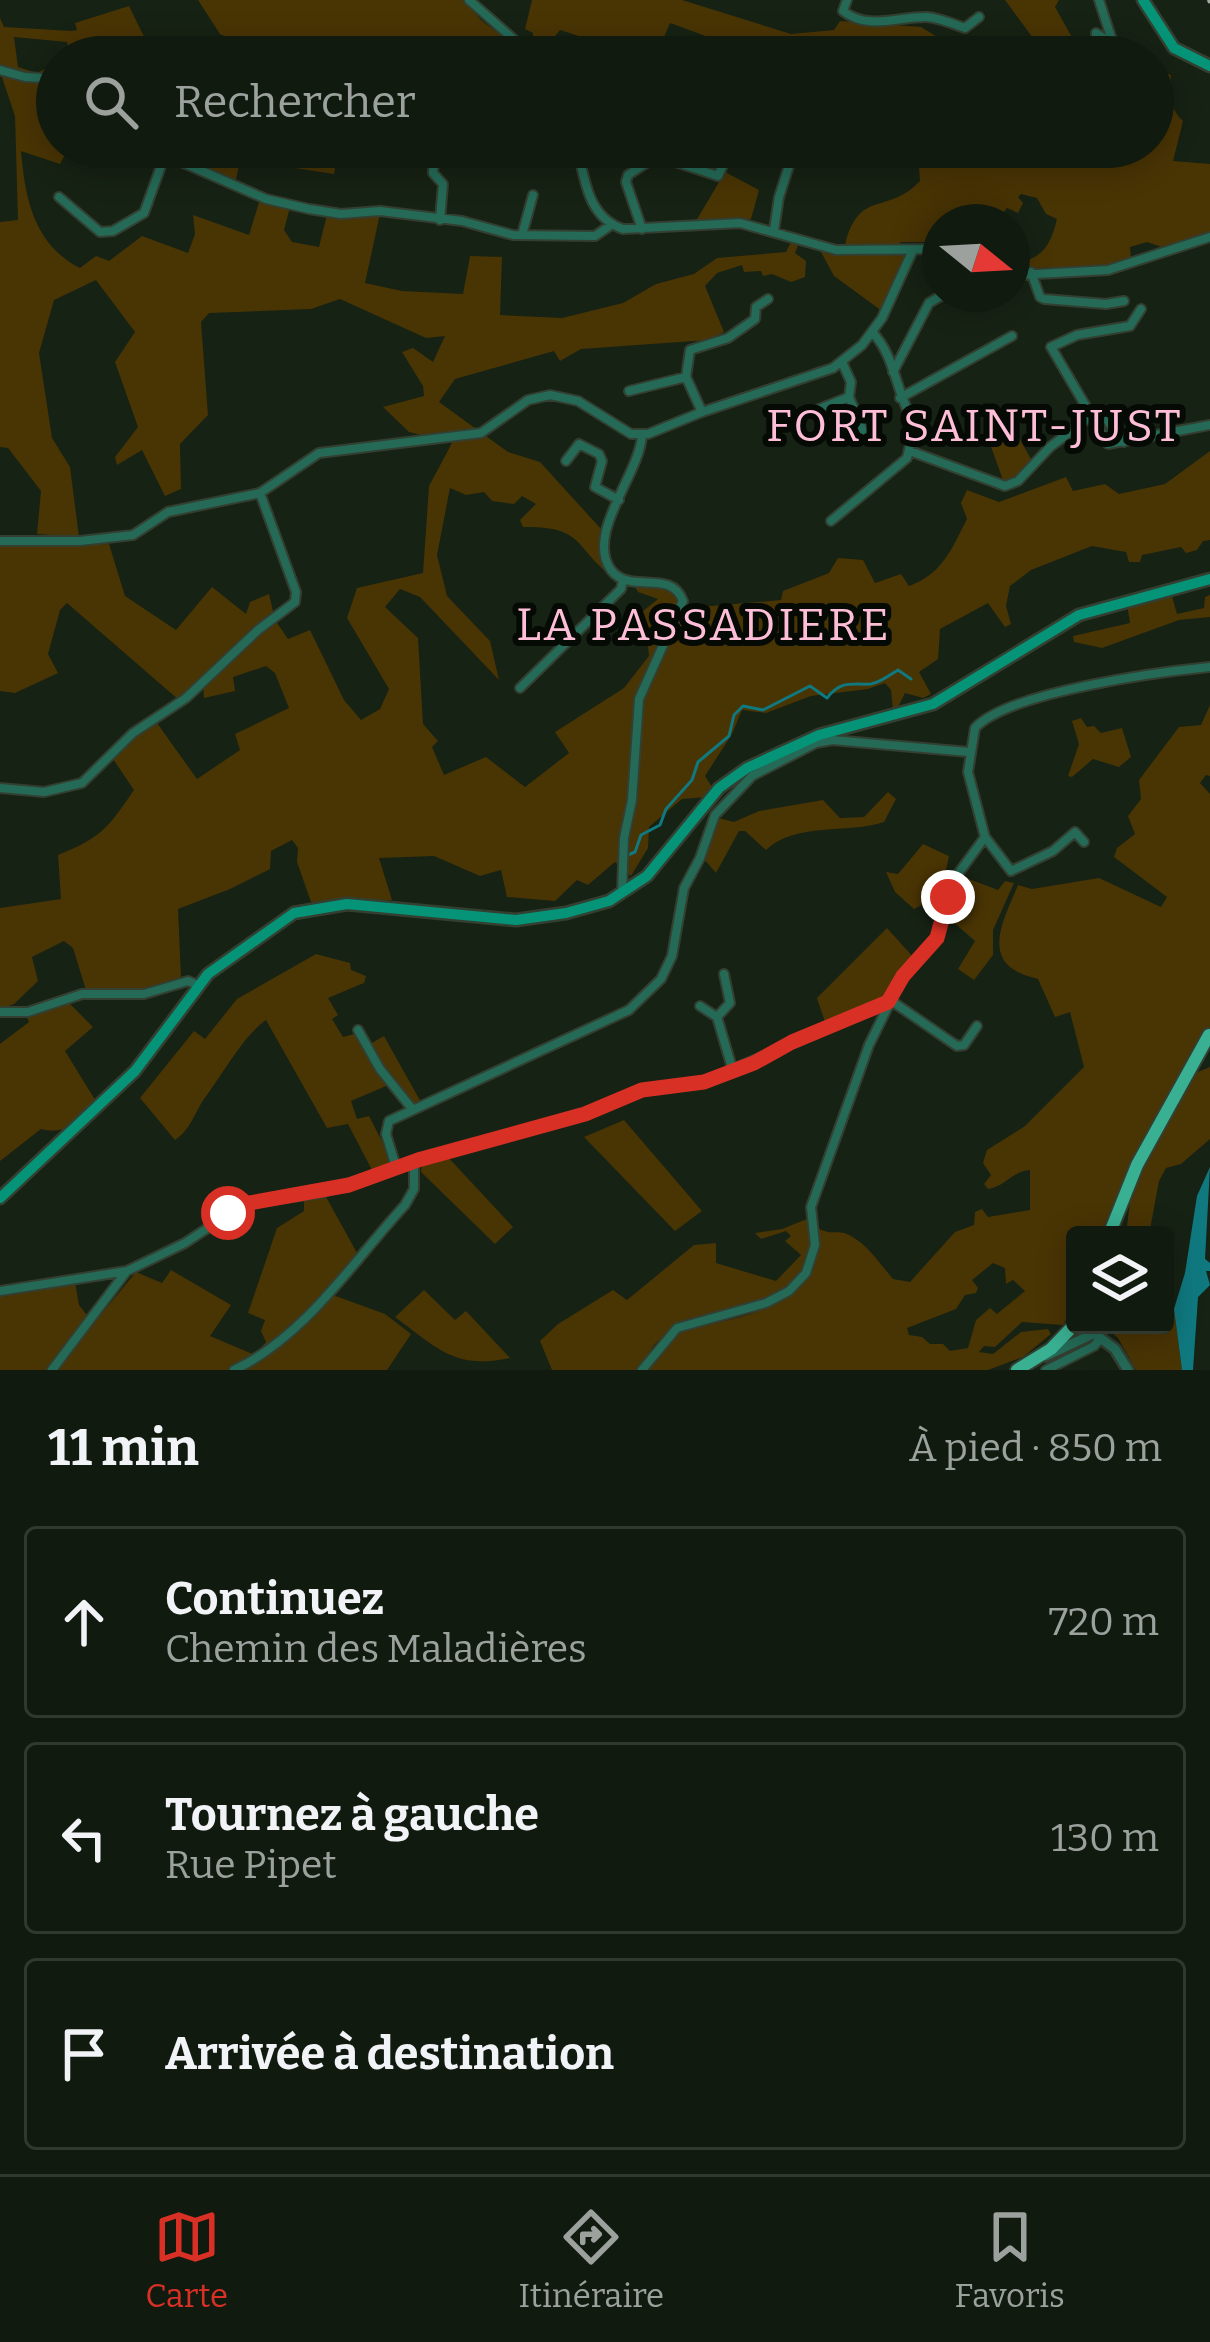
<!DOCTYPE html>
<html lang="fr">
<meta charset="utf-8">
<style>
body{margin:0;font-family:Bitter,serif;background:#1e271d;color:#f1f3f6}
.controls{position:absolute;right:36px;bottom:36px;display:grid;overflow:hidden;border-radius:12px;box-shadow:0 6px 30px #0003}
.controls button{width:108px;height:108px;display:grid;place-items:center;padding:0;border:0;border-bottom:3px solid #30382f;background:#101a0f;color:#f1f3f6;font:60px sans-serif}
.compass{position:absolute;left:922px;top:204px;width:108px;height:108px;border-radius:50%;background:#101a0f;box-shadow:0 6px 30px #0003;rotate:108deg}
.stop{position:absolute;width:36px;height:36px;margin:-27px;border:9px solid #d93025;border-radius:50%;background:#fff}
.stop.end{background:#d93025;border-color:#fff;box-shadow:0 3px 12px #0008}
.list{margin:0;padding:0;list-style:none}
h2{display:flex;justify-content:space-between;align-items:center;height:156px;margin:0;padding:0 48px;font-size:51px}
h2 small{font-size:39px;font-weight:400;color:#9ca19e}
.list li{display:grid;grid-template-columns:78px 1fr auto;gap:36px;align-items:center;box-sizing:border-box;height:192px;margin:0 24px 24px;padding:0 24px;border:3px solid #30382f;border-radius:12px}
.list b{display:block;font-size:45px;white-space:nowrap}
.list p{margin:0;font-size:39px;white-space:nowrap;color:#9ca19e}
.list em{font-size:39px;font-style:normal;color:#9ca19e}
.icon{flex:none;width:66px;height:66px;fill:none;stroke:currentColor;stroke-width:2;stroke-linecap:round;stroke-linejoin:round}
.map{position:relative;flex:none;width:1210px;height:1370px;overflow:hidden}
.search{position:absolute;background:#101a0f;box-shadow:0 6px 30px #0003;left:36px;right:36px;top:36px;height:132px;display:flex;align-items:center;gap:30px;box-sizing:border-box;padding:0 42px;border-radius:66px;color:#9ca19e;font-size:45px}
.sheet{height:804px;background:#101a0f}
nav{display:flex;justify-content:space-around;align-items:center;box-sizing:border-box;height:168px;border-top:3px solid #30382f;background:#101a0f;font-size:33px;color:#9ca19e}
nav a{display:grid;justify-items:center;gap:6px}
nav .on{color:#d93025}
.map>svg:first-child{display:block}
</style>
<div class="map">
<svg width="1210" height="1370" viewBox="0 0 1210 1370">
<rect width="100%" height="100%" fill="#162214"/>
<path fill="#493404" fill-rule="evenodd" d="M198 0H465L481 20 530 57H494L472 50 468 57H271L220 34Z
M532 0H682L791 34 834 30 840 21 921 27 955 48 984 57H733L711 38 670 23 656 56 604 39 601 43 560 30 544 50 533 42V33L525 29Z
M1005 0H1059L1055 7 1073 39 1089 38 1094 43 1095 57H1047Z
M129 6 153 55 160 57H90L84 55 81 45 75 49 74 57H70L67 42 14 37 18 67 37 73 57 63V147H69L60 164 21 151C25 198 34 245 80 268L96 256 109 261 142 236 188 253 195 234 193 215 249 235 260 199 290 207 284 230 292 242 319 247 327 215 380 214 365 283 402 291 463 294 470 256 502 257 500 315 562 318 623 303 656 284 694 274 717 258 786 252 792 240 799 243 795 253 806 261 805 277 791 282 772 274 763 276 761 271 744 272 742 265 717 273 705 286 724 332 708 340 581 349 560 361 554 351 455 379 439 402 508 452 540 462 602 530 600 554 609 574C574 546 583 526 523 527L520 520 536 504 522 496 514 504 492 501 484 492 466 495 450 488 437 555 447 596 490 641 499 680 420 597 400 589 385 607 418 638 423 724 438 741 432 747 444 775 486 757 525 787 569 753 555 732 624 688 649 656 646 626 638 615 658 599 638 592 634 585 671 588 681 599 676 618 679 621 688 608 781 600 783 591 829 573 838 558 863 560 875 583 901 574 909 586C943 573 951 550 967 519L961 503 967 490 999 502 1066 477 1073 491 1105 484 1119 494 1165 484 1210 451V540L1203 541 1197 550 1186 553 1181 547 1142 555 1140 562H1129L1126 552 1092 546 1031 570 1010 586 1006 606 1011 624 1005 627 988 603 940 629 938 659 919 672 931 694 923 698 905 693 897 709 893 710 891 690 885 683 868 689 811 696 766 713 742 710 732 734 705 776 712 787 707 797 682 799 649 827 648 848 631 876 615 862 588 885 577 880 555 901 507 897 501 870 480 876 434 856 379 858 392 900 311 902 297 862 298 848 292 840 271 851 270 869 230 889 178 909 181 977 142 991 86 990 73 948 64 941 32 957 38 981 14 1004 0 1010V908L61 899 58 855C102 837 107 829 134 790L113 759 130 739 157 723 197 779 240 750 235 734 289 708 275 673 266 666 233 677 235 691 204 698 203 683 180 701 67 603 60 610 48 654 58 673 15 693 0 691V546L109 544 125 596 176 630 212 587 246 614 250 602 269 594 275 620 288 639 310 630 344 700 361 720 380 709 389 689 347 618 357 588 423 573 429 486 452 443 409 432 383 407 424 396 423 386 402 352 413 348 433 362 445 336 426 338 340 299 311 309 209 313 201 322 208 415 180 444 181 489 165 496 142 450 117 465 115 457 138 427 115 362 135 332 96 280 54 300 39 353 52 438 70 467 79 537 37 534 41 491 8 448 0 447V222L18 220 15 116 0 71V18L4 27 72 31 77 30 75 23Z
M1157 71 1171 75C1169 93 1169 108 1183 121L1173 161 1210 164V234L1165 248 1147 242 1130 247 1131 259 1103 267 1025 268V261C1046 255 1052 239 1057 219L1046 214 1037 198 1021 194 1018 197 1023 203 1018 213 1007 208 996 222H940V242H901L897 246 845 245C859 188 887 216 920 181L919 167H908L905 147H1153V73Z
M152 147H243L235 184Z
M263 147H339L334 174 295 168 297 154Z
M725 172 759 190 751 219 696 221Z
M874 250 908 256 882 311 834 276 821 252Z
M1008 418 1032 461 1013 481 1004 483 985 430Z
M1171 593 1177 614 1204 608 1205 597 1210 595V617L1179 620 1102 648 1074 642 1073 636 1130 623 1127 604Z
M1210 705V776L1206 775 1200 783 1210 794V1031L1205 1030 1122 1183 1101 1235H1075V1306L1063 1325 1022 1322 995 1347 984 1346 979 1352 993 1354 1021 1332 1048 1329 1051 1334 1023 1357 988 1370H646C657 1356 667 1335 683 1328 694 1323 708 1324 720 1322 775 1310 819 1290 816 1227 831 1237 838 1228 851 1236 869 1246 880 1264 893 1279L910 1282 955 1232 974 1225 975 1212 982 1209 988 1217 1030 1210V1170C1012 1171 1006 1186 988 1189L984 1184 991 1175 983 1163 987 1150 1025 1126 1084 1067 1070 1012 1055 1017 1038 979C1032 977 1026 976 1020 973 981 956 1007 913 1018 885L1032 889 1099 878 1161 907 1167 897 1114 857 1117 848 1135 834 1128 816 1141 799 1139 780 1179 727 1201 725ZM993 1263 1005 1268 1006 1284 1013 1280 1025 1291 997 1314 990 1308 976 1320 968 1348 950 1351 943 1344H930L922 1337 909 1335 907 1328 956 1309 965 1295 976 1293 978 1288 972 1280Z
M1081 718 1087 727 1094 726 1101 733 1122 728 1131 757 1119 767 1093 759 1072 777 1068 776 1079 744 1072 721Z
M888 792 896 799 884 822C848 834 795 822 766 850L745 831H739L716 873 703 858 715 817 734 822 759 811 823 800 840 818 864 817Z
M923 844 949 856 946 870 951 877 943 901 934 899 914 909 895 892 886 872 898 874Z
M961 876 998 890 1005 881 1014 883 993 930V955L974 980 958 969 975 941 945 915 952 888Z
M887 928 915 959 896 979 887 997 826 1025 817 998Z
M316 954 350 963 351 970 366 976 364 983 328 998 338 1015 332 1019 343 1037 358 1033 388 1081 386 1086 351 1101 357 1119 369 1116 390 1157V1167L373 1172 348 1124 327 1128 266 1020C243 1036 222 1075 204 1099 194 1114 191 1129 175 1140L140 1098 194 1031 205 1039 237 999Z
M67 1001 93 1027 65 1051 97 1103C79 1119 67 1136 41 1129L0 1161V1044L29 1022 27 1017Z
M384 1036 422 1104 414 1107 384 1070 370 1044Z
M1210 1067V1139L1181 1164 1166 1168 1159 1181 1149 1235H1126L1131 1192 1195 1073Z
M624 1120 702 1211 675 1231 584 1137Z
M446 1155 513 1227 495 1244 421 1172 422 1161Z
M325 1195 357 1253 349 1263 351 1273 333 1295 385 1314 411 1334 387 1370H239L246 1362 228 1370H55L136 1272 162 1283 171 1270 231 1305 210 1336 255 1355 266 1342 261 1331 265 1320 248 1313 277 1228 304 1211V1199Z
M807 1219 813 1238 805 1270 786 1290 732 1313 678 1322 654 1345 638 1370H552L540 1341 558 1324 613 1290 627 1300 694 1245 716 1243V1263L776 1281 801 1255 785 1241 791 1236 786 1231 761 1239 755 1233 782 1229Z
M75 1282 79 1305 89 1318 50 1370H0V1295Z
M424 1290 455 1320 466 1311 510 1358C455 1370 437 1348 395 1317Z
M1165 1307 1174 1309 1182 1370H1136L1118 1338 1104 1325H1165Z"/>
<path fill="#107980" d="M1210 1167 1205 1259 1210 1263V1271H1206L1210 1285 1198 1297 1193 1370H1182L1174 1309 1185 1273 1197 1196Z"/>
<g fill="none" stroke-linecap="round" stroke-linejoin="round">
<path stroke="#107980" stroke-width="3" d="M628 855 635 852 641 835 660 825 666 809 692 780 698 762 729 736 734 715 743 706 763 710 810 686 827 698C841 680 851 685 871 684 879 683 890 675 898 670L911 679"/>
<defs>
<path id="minor" d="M469 0 534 57
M847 0 843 11C868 31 899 16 927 17 940 18 953 24 965 28L979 17
M523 43 548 57
M1097 57 1096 33 1110 42 1111 37 1099 0
M0 70 25 77 57 79
M147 147 266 199 309 209 341 214 380 211 462 221 513 235 595 236 611 225
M407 147 434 155 433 173 443 184 440 220
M577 147C585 179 587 217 623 229L740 223 836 250 940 249
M849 147 865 151
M59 197 100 232 113 231 144 213 165 155
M642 229 626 182 628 175 657 156 718 176 724 163 700 150
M774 230 779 197 795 147
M522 235 533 195
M1012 271 1019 275 1108 270 1210 237
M1031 272 1040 297 1044 299 1106 304 1124 301
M971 294H982
M1141 309 1130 326 1077 335 1051 347 1108 444 1210 425
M842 362 851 382 849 397 863 430
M893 372 929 303 944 294
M686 377 690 350 728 338 755 319 756 307 768 299
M629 391 686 377 702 412
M900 398 1012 336
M799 417 849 397
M910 451 1005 486 1018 481 1050 447 1099 410 1124 442
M566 461 579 444 599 454 602 461 595 487 619 500
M831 521 907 458 915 424C896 396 896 356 872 332
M0 541H80L133 535 168 512 260 493 319 453 481 433 528 400 550 395 578 401 631 434H648L702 412 833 368 862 345 882 318 912 252
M520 688 621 589 623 580
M0 788 44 792 82 783 133 733 186 698 258 630 295 602 296 592 260 493
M985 837 1011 871 1053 851 1075 832 1084 842
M622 892 624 838 632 800 639 699 683 601C671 568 630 595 611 570 585 534 639 475 642 436
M890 1000 957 1046 964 1045 977 1026
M700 1006 717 1017 733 1071
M0 1012H28L82 994H144L188 981 198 985
M717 1017 730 1003 724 974
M358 1030 380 1069 413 1110
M396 1167 386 1134 389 1121 629 1010 661 979 672 956 684 888 700 858 715 815 752 776 816 743 832 740 969 752
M0 1291 127 1271 185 1243 244 1204 320 1193 448 1151 585 1115 642 1090 704 1082 888 1002
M52 1370 126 1272
M234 1370C305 1337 354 1260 405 1205L414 1189V1162
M642 1370 677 1328 766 1303 789 1291 806 1273 815 1245 811 1207 869 1045 903 976 937 938 952 882 985 837 968 772 975 728C1008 692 1159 672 1210 667
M1046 1370 1094 1346 1101 1338"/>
<path id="tertiary" d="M1083 1325 1115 1349 1128 1370
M1046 1356 1095 1333"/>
<path id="secondary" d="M1143 0 1174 48 1210 66
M0 1198 135 1071 208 974 294 913 347 904 516 920 566 913 609 901 647 876 719 788 747 768 819 735 933 704 1079 615 1210 579"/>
<path id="primary" d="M1109 1235 1137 1165 1209 1035
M1017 1370 1051 1349 1075 1324"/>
</defs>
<use href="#minor" stroke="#333f31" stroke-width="12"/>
<use href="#tertiary" stroke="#333f31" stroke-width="14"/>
<use href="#secondary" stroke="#333f31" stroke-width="15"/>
<use href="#primary" stroke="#333f31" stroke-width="16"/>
<use href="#minor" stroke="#246a57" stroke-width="8"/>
<use href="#tertiary" stroke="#246a57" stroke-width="9"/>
<use href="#secondary" stroke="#059477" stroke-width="10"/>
<use href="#primary" stroke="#3ab092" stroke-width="12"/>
<path stroke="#a3ada2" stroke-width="3" stroke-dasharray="6 12" stroke-linecap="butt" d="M1208 0 1210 3"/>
</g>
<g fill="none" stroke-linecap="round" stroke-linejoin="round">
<path stroke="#d93025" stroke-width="15" d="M228 1213 244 1204 349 1185 418 1160 585 1114 642 1090 704 1082 754 1063 792 1042 888 1002 903 976 937 938 948 897"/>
</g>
<g text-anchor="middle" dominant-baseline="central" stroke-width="12" stroke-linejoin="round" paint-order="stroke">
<g font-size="45" letter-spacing="3" fill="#ffbed7" stroke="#050a05">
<text x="975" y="426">FORT SAINT-JUST</text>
<text x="704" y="625">LA PASSADIERE</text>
</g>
</g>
</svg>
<div class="controls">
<button><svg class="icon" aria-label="layers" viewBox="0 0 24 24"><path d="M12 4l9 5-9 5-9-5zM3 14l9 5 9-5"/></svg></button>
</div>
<svg class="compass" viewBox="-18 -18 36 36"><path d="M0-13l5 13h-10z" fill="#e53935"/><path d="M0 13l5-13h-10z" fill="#9ca19e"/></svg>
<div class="stop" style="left:228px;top:1213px"></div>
<div class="stop end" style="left:948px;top:897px"></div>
<div class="search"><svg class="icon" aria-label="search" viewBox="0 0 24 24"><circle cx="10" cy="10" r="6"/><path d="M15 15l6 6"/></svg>Rechercher</div>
</div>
<section class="sheet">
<h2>11 min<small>À pied · 850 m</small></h2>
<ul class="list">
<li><svg class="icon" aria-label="ahead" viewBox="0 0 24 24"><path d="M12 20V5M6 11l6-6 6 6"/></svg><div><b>Continuez</b><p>Chemin des Maladières</p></div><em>720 m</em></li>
<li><svg class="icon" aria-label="left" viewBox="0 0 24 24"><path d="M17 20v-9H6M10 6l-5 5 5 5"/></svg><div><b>Tournez à gauche</b><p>Rue Pipet</p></div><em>130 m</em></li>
<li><svg class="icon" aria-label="arrive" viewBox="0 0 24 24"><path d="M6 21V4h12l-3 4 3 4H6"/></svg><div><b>Arrivée à destination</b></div></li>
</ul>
</section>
<nav>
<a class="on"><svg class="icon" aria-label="map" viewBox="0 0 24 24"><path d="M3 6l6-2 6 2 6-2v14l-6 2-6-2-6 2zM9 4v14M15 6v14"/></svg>Carte</a>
<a><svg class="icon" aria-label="directions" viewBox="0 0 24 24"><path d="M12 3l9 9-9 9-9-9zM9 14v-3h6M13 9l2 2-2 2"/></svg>Itinéraire</a>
<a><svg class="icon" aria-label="saved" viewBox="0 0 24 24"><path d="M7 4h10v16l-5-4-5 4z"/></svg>Favoris</a>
</nav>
